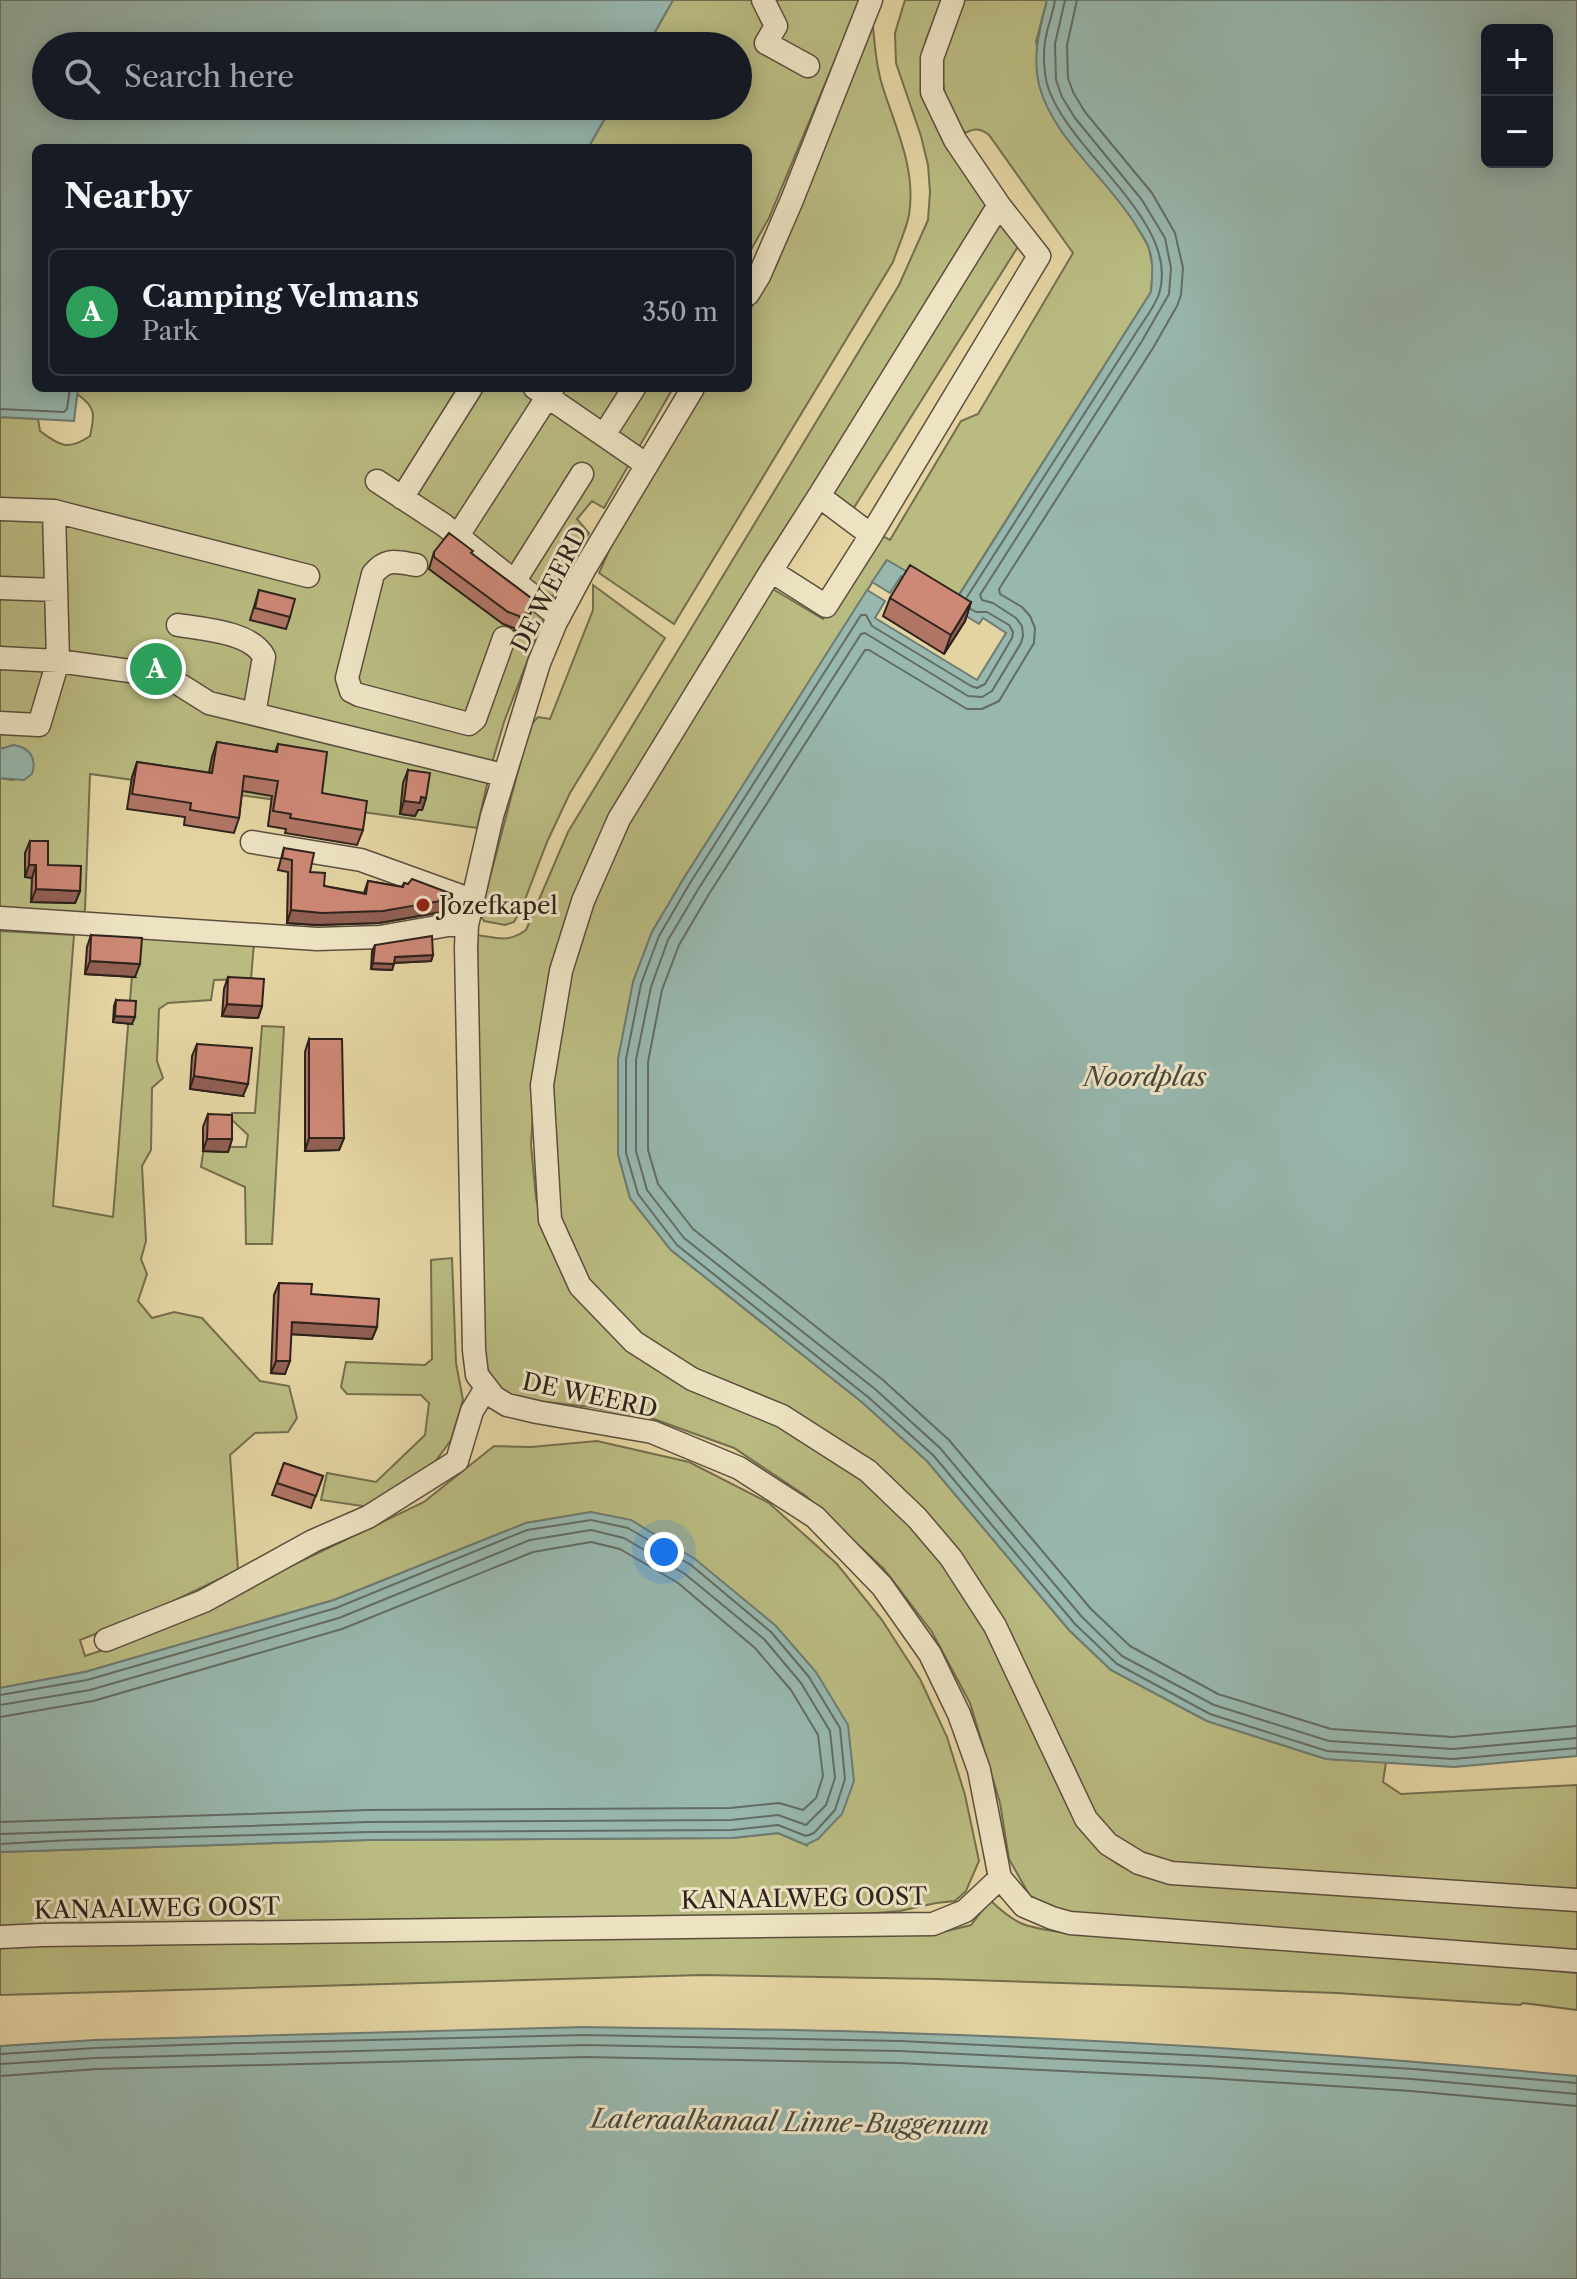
<!DOCTYPE html>
<meta charset="utf-8">
<style>
body{margin:0;font-family:"Libre Caslon Text",serif;background:#20242c;color:#f1f3f6}
.controls{position:absolute;right:24px;top:24px;display:grid;overflow:hidden;border-radius:12px;box-shadow:0 4px 20px #0003}
.controls button{width:72px;height:72px;display:grid;place-items:center;padding:0;border:0;border-bottom:2px solid #363941;background:#171b24;color:#f1f3f6;font:40px sans-serif}
.you{position:absolute;left:664px;top:1552px;width:28px;height:28px;margin:-20px;border:6px solid #fff;border-radius:50%;background:#1a73e8;box-shadow:0 0 0 12px #1a73e833}
.badge{display:grid;place-items:center;width:52px;height:52px;border-radius:50%;background:#c59692;color:#fff;font-size:26px;font-weight:700}
.pin{position:absolute;translate:-50% -50%;border:4px solid #fff;box-shadow:0 2px 8px #0006}
.list{margin:0;padding:0;list-style:none}
h2{display:flex;justify-content:space-between;align-items:center;height:104px;margin:0;padding:0 32px;font-size:34px}
h2 small{font-size:26px;font-weight:400;color:#9ea1a6}
.list li{display:grid;grid-template-columns:52px 1fr auto;gap:24px;align-items:center;box-sizing:border-box;height:128px;margin:0 16px 16px;padding:0 16px;border:2px solid #363941;border-radius:12px}
.list b{display:block;font-size:30px;white-space:nowrap}
.list p{margin:0;font-size:26px;white-space:nowrap;color:#9ea1a6}
.list em{font-size:26px;font-style:normal;color:#9ea1a6}
.icon{flex:none;width:44px;height:44px;fill:none;stroke:currentColor;stroke-width:2;stroke-linecap:round;stroke-linejoin:round}
.map{position:relative;flex:none;width:1577px;height:2279px;overflow:hidden}
.search{position:absolute;background:#171b24;box-shadow:0 4px 20px #0003;left:32px;top:32px;width:720px;height:88px;display:flex;align-items:center;gap:20px;box-sizing:border-box;padding:0 28px;border-radius:44px;color:#9ea1a6;font-size:30px}
.panel{position:absolute;background:#171b24;box-shadow:0 4px 20px #0003;left:32px;top:144px;width:720px;height:248px;border-radius:12px}
.map>svg:first-child{display:block}
</style>
<div class="map">
<svg width="1577" height="2279" viewBox="0 0 1577 2279">
<rect width="100%" height="100%" fill="#e4d4a2"/>
<filter id="stains"><feTurbulence type="fractalNoise" baseFrequency=".0025" numOctaves="4"/><feColorMatrix values="0 0 0 0 .2 0 0 0 0 .09 0 0 0 0 .02 0 0 0 .5 -.17"/></filter>
<radialGradient id="worn" r=".72"><stop offset=".6" stop-color="#630" stop-opacity="0"/><stop offset="1" stop-color="#630" stop-opacity=".3"/></radialGradient>
<path fill="#b9bb81" stroke="#736e4e" stroke-width="2" d="M673 0H860L769 218 748 255V148H588L612 106H738V46H647Z
M905 0H942L926 40 923 61 986 204 615 811 536 1063 531 1145 536 1198 547 1241 570 1286 593 1315 824 1449 911 1522 987 1626 1079 1820C1106 1864 1120 1869 1169 1882L1577 1908V1951L1066 1912 1031 1898 1009 1859 1000 1803 970 1703 932 1632 884 1569 806 1496 734 1448 651 1418 591 1407 518 1399 497 1386 484 1362 477 935C498 938 508 943 526 930L568 832 899 285 928 220 930 192 928 165 921 136 896 63 895 33Z
M961 0H1047L1036 42 1060 129 1128 211 1149 247 1153 269 1151 292 955 601 886 561 684 878 652 932 633 982 618 1154 630 1198 671 1250 863 1403 927 1461 1069 1630 1111 1670 1207 1721 1326 1759 1386 1762 1383 1782 1401 1794 1577 1785V1894L1155 1861 1112 1838 1091 1812 920 1511 644 1340 579 1269 553 1197 552 1078 565 996 589 907 625 829 771 588 823 619 877 533 890 540 961 421 978 414 1073 253 989 135C980 128 975 128 965 133 959 124 953 115 949 105 933 70 949 33 961 0Z
M873 26C875 49 877 72 885 94 898 133 916 172 909 215 906 230 898 247 893 262L674 624 599 573 612 544 704 388H748V313L777 264Z
M1000 222 1019 245 850 514 820 509Z
M78 388H673L604 508 592 501 577 519 589 533 551 599 504 722 492 763 477 828 90 774 85 910 81 915 0 911V778L13 780 14 745 0 749V417L38 419 40 431C60 446 68 451 90 436 95 415 96 407 77 394Z
M593 585 665 638 570 793 547 842 521 910 514 922 505 925 484 921 480 915 530 726 538 717 550 719 593 610Z
M0 931 74 935 53 1206 113 1217 135 937 254 943 251 979 214 980 211 1000 168 1003 159 1009 157 1061 163 1078 152 1088 151 1150 142 1166 146 1241 141 1259 147 1274 138 1301 152 1318 174 1312 202 1318 260 1381 289 1386 297 1418 288 1432 255 1433 230 1455 238 1570 155 1610 80 1640 85 1656 148 1635 424 1502 494 1446 531 1447 597 1441 689 1462 769 1503 837 1564 882 1620 920 1679 947 1737 965 1795 979 1861 966 1891 955 1901 936 1903 900 1911 852 1915 400 1919 0 1931V1852L368 1840 732 1838 778 1833 806 1845 591 1512 526 1523 334 1600 85 1672 0 1688Z
M262 1026 284 1027 272 1244H246L245 1187 201 1167 204 1147H246L248 1135 231 1119 232 1113H255Z
M452 1258 456 1363 463 1400 451 1440 432 1466 369 1507 321 1500 327 1473 376 1482 425 1435 429 1403 421 1395 347 1394 341 1387 346 1362 425 1365 432 1359 431 1260Z
M990 1900C1016 1925 1025 1927 1060 1932L1433 1959 1577 1973V2010L1523 2003 1520 2005 1337 1993 1154 1986 937 1979 702 1975 0 1995V1943L900 1928 943 1932 971 1925Z"/>
<path fill="#98b7ae" stroke="#6d7b73" stroke-width="2" fill-rule="evenodd" d="M0 0H673L647 46H46V106H612L588 148H36V388H78L74 421 0 417Z
M1047 0H1577V1756L1454 1767 1326 1759 1207 1721 1111 1670 1069 1630 927 1461 863 1403 671 1250 630 1198 618 1154V1059L633 982 652 932 684 878 867 590 885 601 875 618 977 680 1006 633 983 618 979 624 901 576 890 593 872 582 887 560 956 600 1151 292C1152 277 1154 263 1149 249 1147 241 1141 234 1137 227 1109 180 1053 139 1039 85 1032 56 1040 28 1047 0ZM1487 30H1547V162H1487Z
M14 745C30 748 37 758 32 774L24 780 0 778V749Z
M591 1512 631 1520 695 1559 776 1626 816 1672 848 1725 854 1781 842 1814 818 1839 806 1845 778 1833 732 1838 368 1840 0 1852V1688L85 1672 334 1600 526 1523Z
M585 2027C690 2029 795 2029 900 2033 1126 2040 1352 2055 1577 2076V2279H0V2046L95 2040Z"/>
<g fill="none" stroke-linecap="round" stroke-linejoin="round">
<path stroke="#626c64" stroke-width="2" d="M1065 0 1055 44 1056 80 1062 97 1075 118 1142 200 1165 238 1171 268 1169 294 1142 341 980 595 982 600 993 603 1016 618 1022 626 1023 636 1021 643 992 691 982 697 968 696 865 633 861 634 699 888 668 940 651 987 636 1060V1151L647 1190 684 1238 875 1389 940 1448 1082 1617 1122 1656 1214 1705 1329 1741 1453 1749 1577 1738
M1077 0 1067 45 1068 78 1073 92 1085 112 1152 193 1175 233 1183 268 1181 295 1177 306 1153 348 999 589 1000 594 1022 607 1030 616 1035 628 1034 643 999 701 982 709H967L869 650H865L709 894 679 945 662 990 648 1062V1150L658 1184 693 1229 883 1380 949 1440 1091 1609 1130 1646 1218 1694 1331 1729 1453 1737 1577 1726
M0 409 64 412 67 409 70 388
M967 597 1134 336C1142 323 1154 308 1159 294 1182 221 1066 151 1047 84 1044 72 1043 54 1045 42 1047 27 1053 14 1055 0
M971 609 976 612H987L1009 625 1013 632 1012 638 985 684 977 688 971 686 872 626 866 615H861L690 883 659 936 641 984 626 1059V1153L638 1194 677 1245 868 1397 933 1455 1075 1624 1117 1664 1210 1714 1327 1751 1453 1759 1577 1748
M0 1695 87 1680 336 1608 527 1530 591 1520 628 1528 691 1565 771 1632 809 1677 840 1728 845 1779 835 1810 814 1833 806 1836 778 1825 732 1830 368 1832 70 1840 0 1844
M0 1705 90 1690 339 1618 530 1540 591 1530 624 1538 685 1574 764 1639 801 1683 830 1731 835 1778 826 1805 806 1825 778 1815 731 1820 367 1822 0 1834
M0 1717 93 1701 342 1629 533 1552 591 1542 620 1549 678 1583 755 1648 791 1690 818 1735 823 1776 816 1798 803 1810 779 1803 730 1808 367 1810 0 1822
M0 2054 95 2048 240 2043 585 2035 900 2041 1208 2056 1413 2069 1577 2083
M0 2064 96 2058 585 2045 899 2051 1207 2066 1412 2079 1577 2094
M0 2076 97 2069 585 2057 899 2063 1207 2078 1411 2091 1577 2106"/>
<defs>
<path id="minor" d="M763 0 776 26 766 43 808 66
M953 0 932 58V92L955 140 999 205 1039 256 871 535 819 496 999 205
M748 294 759 276 792 200 871 0
M535 388 647 465
M693 388 585 568 556 622 539 663 492 816 467 925 466 947 474 1350 477 1375 494 1397 507 1405 537 1412 652 1432 739 1468 815 1517 882 1586 930 1654 959 1714 979 1770 1000 1878 1024 1906 1052 1918 1070 1923 1577 1961
M604 435 634 388
M377 481 444 525 559 617
M402 498 471 388
M0 509 54 511 308 576
M871 535 826 606 771 571 619 819 583 901 561 971 542 1085 550 1220 580 1286 634 1342 692 1379 782 1416 868 1471 917 1518 951 1558 995 1626 1086 1819 1108 1844 1139 1863 1171 1873 1577 1900
M457 537 553 388
M416 565C397 562 387 557 373 574L347 678 351 691 359 695 469 724 475 719 504 638
M771 571 819 496
M514 582 582 474
M0 588 56 590
M178 625C203 629 252 632 264 657L254 714
M0 658 58 661 54 511
M0 723 39 725 58 661 166 676 209 703 503 775
M252 842 361 860 472 900
M0 918 317 939 380 937 448 925H467
M106 1640 204 1601 313 1541 368 1517 457 1461 472 1411 486 1388
M0 1937 42 1935 933 1924 965 1911 1000 1878"/>
</defs>
<use href="#minor" stroke="#5b4e3d" stroke-width="25"/>
<use href="#minor" stroke="#ede3c3" stroke-width="22"/>
</g>
<path fill="#b07565" stroke="#2d221b" stroke-width="2" d="M434 552 472 554 535 601 530 614 516 632 514 628 503 624 429 569Z
M259 590 290 617 286 629 250 620Z
M890 598 971 602 965 621 944 654 883 616Z
M217 742 275 752 278 744 322 793 363 830 357 845 285 833 286 829 268 826 272 796 242 791 239 818 234 833 184 825 185 817 127 809 132 777 137 762 209 773 212 757Z
M408 770 426 798 422 810H418L415 816 400 814 403 783Z
M30 841 48 865 80 891 75 903 31 902 32 878 25 877V853Z
M284 848 324 886 364 893 368 881 402 887 404 883 452 899 447 911 379 923 317 925 287 923 288 872 278 870Z
M91 935 135 977 85 974 87 947Z
M375 945 433 955 431 961 394 963 392 970 371 969 372 951Z
M228 977 262 1006 258 1018 222 1016 224 989Z
M116 1000 132 1024 113 1022 114 1006Z
M309 1039 344 1138 339 1150 305 1151V1052Z
M197 1044 243 1096 190 1089 192 1056Z
M208 1114 232 1139 228 1152 203 1151V1127Z
M279 1283 311 1294 377 1327 372 1339 291 1334 285 1374 271 1373 274 1295Z
M284 1463 323 1476 311 1508 272 1495Z"/>
<path fill="#905f53" stroke="#2d221b" stroke-width="2" d="M535 601 530 614 516 632 521 620Z
M971 602 965 621 944 654 951 635Z
M421 797 426 798 422 810H418L415 816 400 814 404 801Z
M29 865H36L32 878 25 877Z
M36 889 80 891 75 903 31 902Z
M452 899 447 911 379 923 317 925 287 923 291 910Z
M433 955 431 961 392 963 395 957Z
M90 961 140 964 135 977 85 974Z
M373 963 394 964 392 970 371 969Z
M227 1004 262 1006 258 1018 222 1016Z
M115 1016 135 1017 132 1024 113 1022Z
M194 1076 248 1084 243 1096 190 1089Z
M309 1138H344L339 1150 305 1151Z
M207 1139H232L228 1152 203 1151Z
M292 1322 377 1327 372 1339 288 1334Z
M276 1361H290L285 1374 271 1373Z"/>
<path fill="#cd8876" stroke="#2d221b" stroke-width="2" d="M449 533 473 551 471 553 535 601 521 620 519 616 508 612 434 557V552Z
M910 565 971 602 951 635 890 598Z
M259 590 295 599 290 617 255 608Z
M217 742 277 752 278 744 327 752 322 793 367 801 363 830 290 818 291 814 273 811 278 781 244 776 239 818 190 810 191 803 132 794 137 762 212 773Z
M408 770 430 773 426 798 421 797 420 803 404 801Z
M30 841H48V865L81 866 80 891 36 889V865H29Z
M284 848 314 853 310 872 325 873 324 886 366 894 368 881 403 887 404 883 408 884 412 879 452 894V899L383 911 322 913 291 910 292 860 282 858Z
M91 935 142 938 140 964 90 961Z
M432 936 433 955 395 957 394 964 373 963 375 945Z
M228 977 264 979 262 1006 227 1004Z
M116 1000 136 1001 135 1017 115 1016Z
M309 1039H342L344 1138H309Z
M197 1044 252 1048 248 1084 194 1076Z
M208 1114 232 1115V1139H207Z
M279 1283 312 1284 311 1294 379 1299 377 1327 292 1322 290 1361H276Z
M284 1463 323 1476 316 1496 277 1483Z"/>
<circle fill="#8f2418" stroke="#ede3c3" stroke-width="3" cx="423" cy="905" r="8"/>
<g text-anchor="middle" dominant-baseline="central" stroke-width="6" stroke-linejoin="round" paint-order="stroke">
<g font-size="24" fill="#2d221b" stroke="#ede3c3">
<text transform="translate(549 589) rotate(-63)">DE WEERD</text>
<text transform="translate(590 1395) rotate(12)">DE WEERD</text>
<text transform="translate(804 1898) rotate(-1)">KANAALWEG OOST</text>
<text transform="translate(157 1908) rotate(-1)">KANAALWEG OOST</text>
</g>
<g font-size="24" fill="#2d221b" stroke="#ede3c3" text-anchor="start">
<text x="439" y="905">Jozefkapel</text>
</g>
<g font-size="26" font-style="italic" fill="#484740" stroke="#ede3c3">
<text x="1145" y="1077">Noordplas</text>
<text transform="translate(790 2122) rotate(1)">Lateraalkanaal Linne-Buggenum</text>
</g>
</g>
<rect width="100%" height="100%" filter="url(#stains)"/>
<rect width="100%" height="100%" fill="url(#worn)"/>
</svg>
<div class="controls">
<button>+</button>
<button>−</button>
</div>
<div class="you"></div>
<div class="pin badge" style="left:156px;top:669px;background:#2e9e5b">A</div>
<div class="search"><svg class="icon" aria-label="search" viewBox="0 0 24 24"><circle cx="10" cy="10" r="6"/><path d="M15 15l6 6"/></svg>Search here</div>
<section class="panel">
<h2>Nearby<small></small></h2>
<ul class="list">
<li><span class="badge" style="background:#2e9e5b">A</span><div><b>Camping Velmans</b><p>Park</p></div><em>350 m</em></li>
</ul>
</section>
</div>
